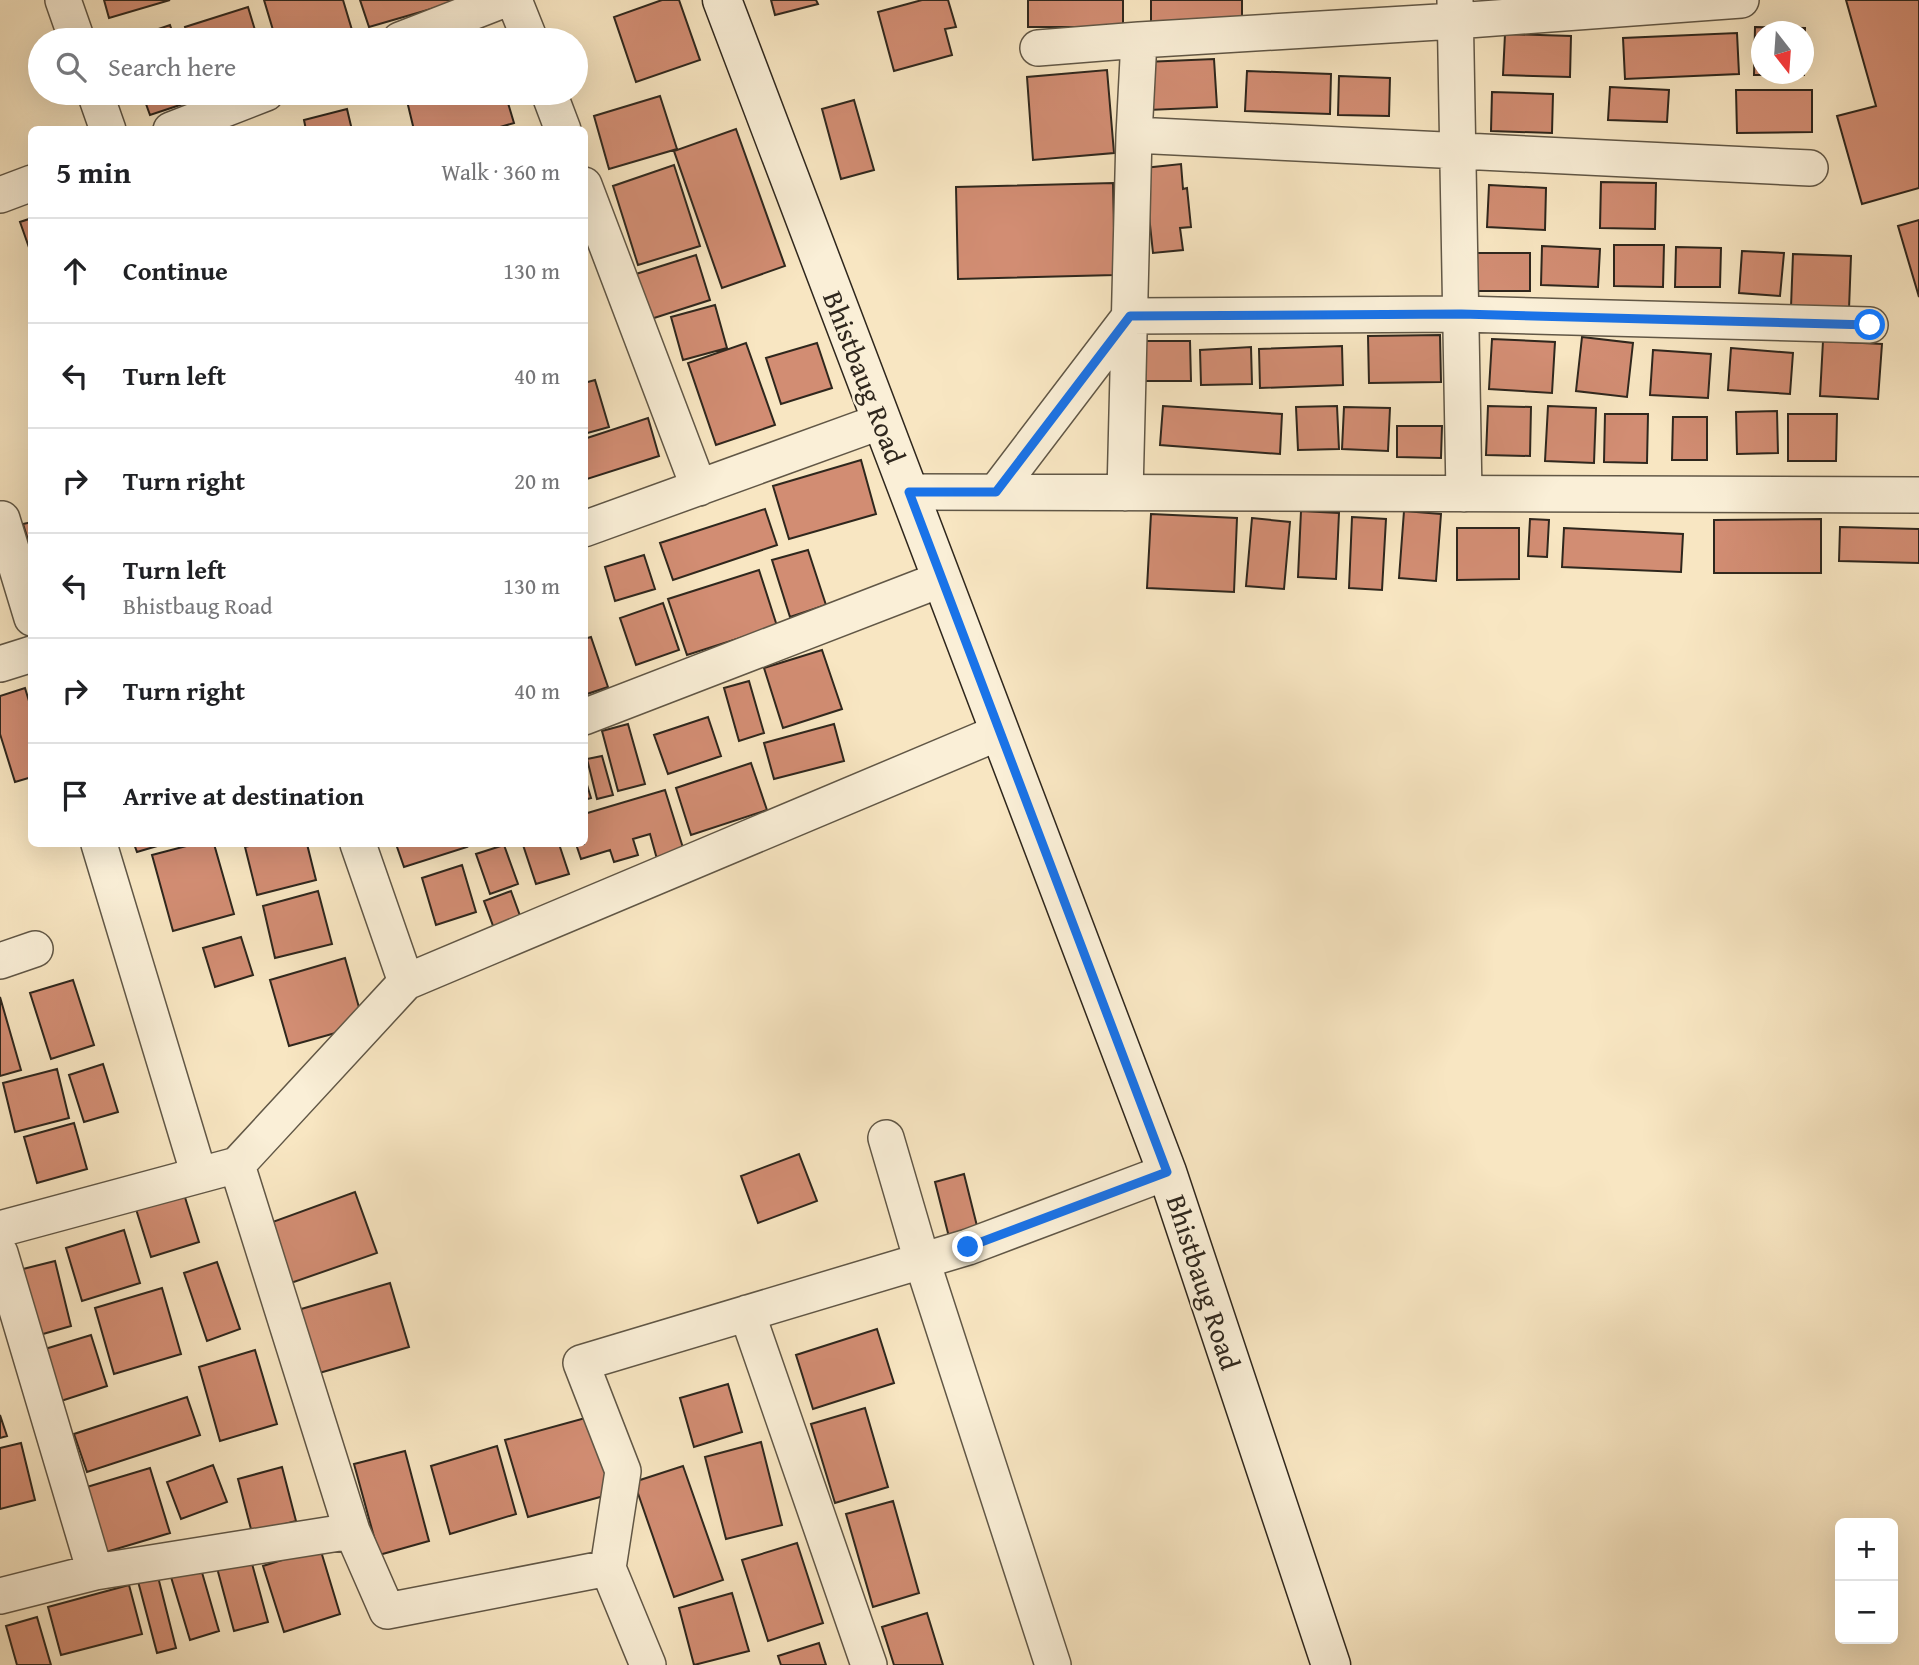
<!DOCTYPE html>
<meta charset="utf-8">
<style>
body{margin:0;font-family:"Gentium Book Plus",serif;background:#f6f6f6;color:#202124}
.controls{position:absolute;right:21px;bottom:21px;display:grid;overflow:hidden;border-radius:10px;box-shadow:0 7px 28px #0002}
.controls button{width:63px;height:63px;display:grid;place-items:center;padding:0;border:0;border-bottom:2px solid #e0e0e0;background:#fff;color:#202124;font:35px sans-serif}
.compass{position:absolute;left:1751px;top:21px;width:63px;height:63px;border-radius:50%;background:#fff;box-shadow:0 7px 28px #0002;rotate:163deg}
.stop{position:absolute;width:21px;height:21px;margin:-16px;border:5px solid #1a73e8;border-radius:50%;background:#fff}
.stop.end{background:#1a73e8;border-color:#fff;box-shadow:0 2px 7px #0008}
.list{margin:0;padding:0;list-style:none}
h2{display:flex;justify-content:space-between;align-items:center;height:91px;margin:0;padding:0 28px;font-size:30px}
h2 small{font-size:23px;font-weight:400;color:#757577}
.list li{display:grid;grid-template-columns:46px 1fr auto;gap:21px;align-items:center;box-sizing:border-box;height:105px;padding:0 28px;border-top:2px solid #e0e0e0}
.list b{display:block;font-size:26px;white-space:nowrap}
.list p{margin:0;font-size:23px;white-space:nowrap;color:#757577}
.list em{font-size:23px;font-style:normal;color:#757577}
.icon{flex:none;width:38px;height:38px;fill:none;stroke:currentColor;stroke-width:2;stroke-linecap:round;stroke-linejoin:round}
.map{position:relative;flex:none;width:1919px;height:1665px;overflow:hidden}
.search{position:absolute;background:#fff;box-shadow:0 7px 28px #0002;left:28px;top:28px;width:560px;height:77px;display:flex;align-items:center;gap:18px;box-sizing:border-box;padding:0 24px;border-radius:38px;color:#757577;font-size:26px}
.panel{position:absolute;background:#fff;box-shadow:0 7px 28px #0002;left:28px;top:126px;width:560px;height:721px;border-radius:10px}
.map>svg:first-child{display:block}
</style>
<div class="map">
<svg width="1919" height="1665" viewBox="0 0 1919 1665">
<rect width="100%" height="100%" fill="#f8e6c2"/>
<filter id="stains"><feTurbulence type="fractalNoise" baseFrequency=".00286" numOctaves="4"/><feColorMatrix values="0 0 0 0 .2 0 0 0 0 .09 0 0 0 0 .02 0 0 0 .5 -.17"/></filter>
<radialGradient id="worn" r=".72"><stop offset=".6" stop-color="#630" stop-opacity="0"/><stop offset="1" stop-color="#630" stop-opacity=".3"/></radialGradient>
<path fill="#d28d73" stroke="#2f271d" stroke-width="2" fill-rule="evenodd" d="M104 0H170L109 18Z
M264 0H343L355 40H276Z
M360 0H462L369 27Z
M662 0H679L700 60 636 82 614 17Z
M771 0H816L818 4 775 15Z
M922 0H948L956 27 945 29 952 55 894 71 878 12Z
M1028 0H1123V27H1028Z
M1151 0H1242V23L1151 24Z
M1846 0H1919V188L1862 204 1837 116 1876 106Z
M248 7 258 40H189L185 27Z
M170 25 175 40H126Z
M1755 27 1805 28 1804 75H1754ZM1762 32H1804V74H1762Z
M1737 33 1739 74 1625 79 1623 38Z
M1505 34 1571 36 1570 77 1503 75Z
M1214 59 1217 107 1148 110 1145 62Z
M1107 70 1114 153 1033 160 1027 77Z
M1247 71 1331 74 1330 114 1245 111Z
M1339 76 1390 78 1389 116 1338 115Z
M1610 87 1669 90 1667 122 1608 120Z
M1736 90H1812V132L1737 133Z
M1492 92 1553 94 1552 133 1491 131Z
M142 93H193L195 100 150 115Z
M438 93H505L514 123 490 130H414L407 101Z
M660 96 677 149 609 169 594 116Z
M854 100 874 170 841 179 822 109Z
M347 109 352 130H306L304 120Z
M736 129 785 266 722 288 674 151Z
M1181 164 1183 189 1187 188 1191 227 1180 228 1183 250 1153 253 1144 168Z
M674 165 700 246 638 265 613 186Z
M1601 182 1656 183 1655 229 1600 228Z
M1113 183 1115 275 958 279 956 187Z
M1489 185 1546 188 1545 230 1487 227Z
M32 218V256L20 222Z
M1919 220V297L1898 226Z
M1614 245H1664L1663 287 1614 286Z
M1542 246 1600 249 1598 287 1541 285Z
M1676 247 1721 248 1720 287H1675Z
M1742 251 1784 253 1780 296 1739 293Z
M1475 253H1530V291H1474Z
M1793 254 1851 256 1849 309 1791 307Z
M696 255 710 300 651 319 636 274Z
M715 305 727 348 683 360 671 317Z
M1440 335 1441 382 1369 383 1368 336Z
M1582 337 1633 343 1627 397 1576 391Z
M1492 339 1555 342 1552 393 1489 389Z
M1137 341H1190L1191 381H1136Z
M1823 341 1882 344 1878 399 1820 396Z
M746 343 775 425 716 445 688 363Z
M817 343 832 388 781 404 766 358Z
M1342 346 1343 385 1260 388 1259 349Z
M1251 347 1252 384 1201 385 1200 350Z
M1731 348 1793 353 1790 394 1728 390Z
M1653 350 1711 354 1708 398 1650 395Z
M595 380 609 427 584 434V383Z
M1163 406 1282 414 1280 454 1160 445Z
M1337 406 1339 449 1298 450 1296 407Z
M1488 406 1531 407 1530 456 1486 455Z
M1548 406 1596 408 1594 463 1545 461Z
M1344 407 1390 408 1388 451 1342 449Z
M1777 411 1778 453 1737 454 1736 412Z
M1605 414H1648L1647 463 1604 462Z
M1788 414H1837L1836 461H1788Z
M1673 417H1707V460H1672Z
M648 418 659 456 584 480V439Z
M1397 426H1442L1441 458 1397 457Z
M861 460 876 514 789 539 773 486Z
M765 509 777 545 673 580 660 543Z
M1301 511 1339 513 1336 579 1298 577Z
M1404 511 1441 514 1436 581 1399 578Z
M1151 514 1237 518 1234 592 1147 588Z
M1352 517 1386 519 1382 590 1349 588Z
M1252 518 1290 522 1284 589 1246 586Z
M1530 519 1549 520 1547 557 1528 556Z
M1821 519V573H1714V520Z
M32 522V552L23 524Z
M1840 527 1919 529V563L1839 561Z
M1457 528H1519V579L1457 580Z
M1564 528 1683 534 1681 572 1562 567Z
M808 550 826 605 790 617 772 560Z
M644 555 655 589 615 601 605 567Z
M759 570 777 626 687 655 668 599Z
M663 603 679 650 636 665 620 618Z
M591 637 608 687 584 695V639Z
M822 650 842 709 783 728 764 668Z
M749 681 764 733 739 741 724 688Z
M25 688 32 711V777L15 782 0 734V696Z
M708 717 721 756 668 774 654 735Z
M628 724 645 784 618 791 602 731Z
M834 724 844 761 774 779 764 743Z
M602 756 613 795 597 799 587 759Z
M751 763 767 810 691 835 676 788Z
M584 775 591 798 584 800Z
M665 790 684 851 657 859 650 834 633 839 638 855 614 862 610 850 581 859 576 844H584V814Z
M134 844H164L137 852Z
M194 844H214L234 914 173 931 152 855Z
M257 844H307L316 880 257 895 245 847Z
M396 844H465L467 847 404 867Z
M527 844H559L569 874 536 884 523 845Z
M504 845 518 884 490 894 476 854Z
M462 865 476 912 436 925 422 878Z
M318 891 332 944 275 958 263 906Z
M511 891 523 924 496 934 484 901Z
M241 937 253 975 215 987 203 948Z
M345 958 364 1025 289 1046 270 980Z
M73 980 94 1045 51 1059 30 993Z
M0 997 21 1070 0 1076Z
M103 1064 118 1112 84 1122 69 1075Z
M57 1069 69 1118 15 1132 3 1083Z
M74 1123 87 1169 37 1183 24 1137Z
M799 1154 817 1201 758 1223 741 1176Z
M964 1174 978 1230 949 1237 935 1182Z
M183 1191 199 1242 151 1257 135 1206Z
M355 1192 377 1253 288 1284 267 1224Z
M124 1230 140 1283 82 1301 66 1248Z
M55 1261 71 1326 36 1336 19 1270Z
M217 1262 240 1329 207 1341 184 1273Z
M390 1283 409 1347 309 1376 291 1312Z
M162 1288 181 1354 114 1374 95 1308Z
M877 1329 894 1383 813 1409 796 1355Z
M91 1335 107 1386 61 1401 45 1349Z
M255 1350 277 1424 220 1441 199 1367Z
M728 1384 742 1432 694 1447 680 1398Z
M187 1397 200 1435 87 1472 74 1434Z
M865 1408 888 1487 835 1503 811 1424Z
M0 1415 7 1436 0 1438Z
M589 1417 611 1494 528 1517 505 1440Z
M761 1442 782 1525 726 1539 705 1457Z
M21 1443 35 1500 0 1509V1448Z
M497 1446 516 1514 450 1534 431 1466Z
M405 1451 429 1541 379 1555 354 1464Z
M213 1465 227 1502 181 1519 167 1482Z
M683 1466 723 1580 674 1597 634 1482Z
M282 1467 296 1521 252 1533 238 1479Z
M150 1468 170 1533 106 1552 87 1487Z
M893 1501 919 1593 873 1607 846 1514Z
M797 1543 823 1623 768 1641 742 1560Z
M320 1548 340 1614 284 1632 263 1566Z
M251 1560 268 1622 234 1631 217 1568Z
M155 1565 176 1648 157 1653 135 1570Z
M201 1569 219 1631 190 1640 171 1577Z
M129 1585 142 1634 61 1655 48 1607Z
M732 1593 749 1651 694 1665 679 1608Z
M927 1613 943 1665H894L882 1627Z
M37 1617 51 1665H17L6 1626Z
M819 1643 826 1665H781L778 1656Z"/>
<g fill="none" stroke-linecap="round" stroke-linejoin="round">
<defs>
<path id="street" d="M63 0 77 40
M514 0 530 40
M1455 0 1464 494
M400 40 503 0
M1038 48 1139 40
M95 93 108 130
M549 93 563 130
M171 130 266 93
M1134 135 1139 40 1455 21 1741 0
M584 185 699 488
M0 195 32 183
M909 492 1919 495
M996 492 1130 316 1461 314 1870 325
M1125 493 1134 135 1810 168
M2 519 32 618
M584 529 882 421
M0 664 32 654
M584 717 942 579
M99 844 199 1175
M358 844 406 982
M0 961 35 949
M886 1138 922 1261 1053 1665
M237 1165 352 1531 387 1611 608 1568 648 1665
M0 1229 237 1165 406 982 1000 732
M0 1253 95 1572
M747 1313 869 1665
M608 1568 623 1471 581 1363 968 1247 1167 1172
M0 1596 95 1572 352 1531"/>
<path id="secondary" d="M722 0 1167 1172 1331 1665"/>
</defs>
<use href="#street" stroke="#615746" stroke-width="38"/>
<use href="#secondary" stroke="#2f271d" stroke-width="41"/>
<use href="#street" stroke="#faefd7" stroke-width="35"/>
<use href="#secondary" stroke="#faefd7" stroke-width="38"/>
</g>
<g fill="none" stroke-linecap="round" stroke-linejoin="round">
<path stroke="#1a73e8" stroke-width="9" d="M968 1247 1167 1172 909 492H996L1130 316 1461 314 1870 325"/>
</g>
<g text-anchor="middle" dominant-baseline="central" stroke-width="5" stroke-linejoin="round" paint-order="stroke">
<g font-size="28" fill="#2f271d" stroke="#faefd7">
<text transform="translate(865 377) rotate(69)">Bhistbaug Road</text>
<text transform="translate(1204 1282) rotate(72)">Bhistbaug Road</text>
</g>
</g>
<rect width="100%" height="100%" filter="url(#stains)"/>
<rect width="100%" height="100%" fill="url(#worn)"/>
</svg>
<div class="controls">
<button>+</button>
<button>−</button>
</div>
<svg class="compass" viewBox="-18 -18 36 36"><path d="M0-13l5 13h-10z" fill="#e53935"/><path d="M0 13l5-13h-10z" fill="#757577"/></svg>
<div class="stop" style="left:1870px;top:325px"></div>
<div class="stop end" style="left:968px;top:1247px"></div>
<div class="search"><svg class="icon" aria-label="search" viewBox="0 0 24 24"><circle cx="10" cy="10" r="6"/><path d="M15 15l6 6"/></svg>Search here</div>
<section class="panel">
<h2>5 min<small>Walk · 360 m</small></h2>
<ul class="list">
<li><svg class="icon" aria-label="ahead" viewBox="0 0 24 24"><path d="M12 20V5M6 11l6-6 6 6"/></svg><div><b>Continue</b></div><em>130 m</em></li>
<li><svg class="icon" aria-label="left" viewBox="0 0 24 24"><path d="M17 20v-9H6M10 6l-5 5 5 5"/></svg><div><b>Turn left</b></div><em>40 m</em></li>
<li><svg class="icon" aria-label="right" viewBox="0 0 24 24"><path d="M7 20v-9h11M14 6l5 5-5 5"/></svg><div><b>Turn right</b></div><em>20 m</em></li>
<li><svg class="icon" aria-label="left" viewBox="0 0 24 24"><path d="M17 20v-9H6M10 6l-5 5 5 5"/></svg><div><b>Turn left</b><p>Bhistbaug Road</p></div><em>130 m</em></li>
<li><svg class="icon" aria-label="right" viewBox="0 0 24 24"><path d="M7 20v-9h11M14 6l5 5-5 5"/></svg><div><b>Turn right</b></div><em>40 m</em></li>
<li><svg class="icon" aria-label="arrive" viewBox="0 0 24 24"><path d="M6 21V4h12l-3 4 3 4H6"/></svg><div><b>Arrive at destination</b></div></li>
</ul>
</section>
</div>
